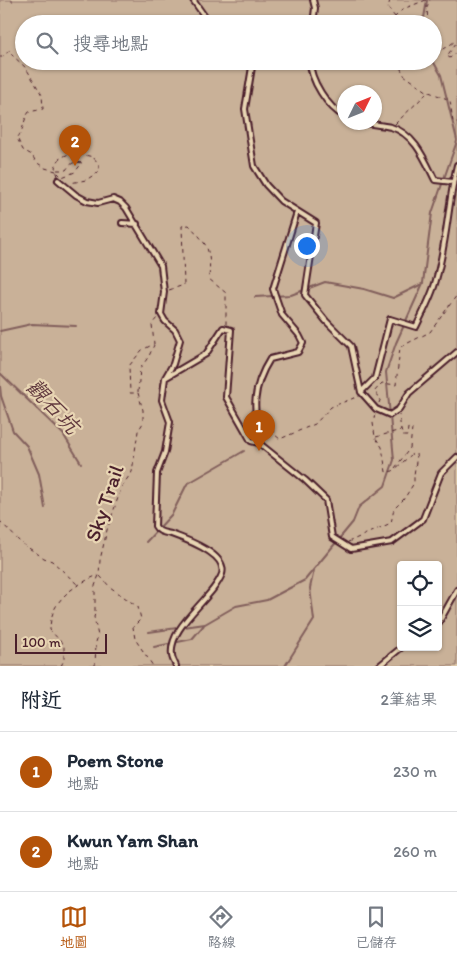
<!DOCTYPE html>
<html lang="zh-TW">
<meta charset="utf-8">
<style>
body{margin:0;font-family:Itim,"LXGW WenKai TC",sans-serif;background:#f6f6f7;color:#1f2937}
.controls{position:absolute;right:15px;bottom:15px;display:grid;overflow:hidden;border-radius:5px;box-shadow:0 1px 4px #0004}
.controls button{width:45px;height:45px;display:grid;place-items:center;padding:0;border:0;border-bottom:1px solid #e0e1e3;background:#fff;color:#1f2937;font:25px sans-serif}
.compass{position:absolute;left:337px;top:85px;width:45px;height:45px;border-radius:50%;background:#fff;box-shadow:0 1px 4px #0004;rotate:47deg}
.scale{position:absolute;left:15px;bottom:12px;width:92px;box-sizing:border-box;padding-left:5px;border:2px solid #4a1f2b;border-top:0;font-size:14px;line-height:18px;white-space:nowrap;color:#4a1f2b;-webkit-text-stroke:4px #e8d5b3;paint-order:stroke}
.you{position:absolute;left:306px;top:245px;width:18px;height:18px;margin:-12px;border:4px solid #fff;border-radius:50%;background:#1a73e8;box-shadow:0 0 0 8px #1a73e833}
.badge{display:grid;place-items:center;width:32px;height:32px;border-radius:50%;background:#b45309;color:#fff;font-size:16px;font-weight:700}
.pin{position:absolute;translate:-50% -41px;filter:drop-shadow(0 1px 2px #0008)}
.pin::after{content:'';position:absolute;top:26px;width:18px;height:15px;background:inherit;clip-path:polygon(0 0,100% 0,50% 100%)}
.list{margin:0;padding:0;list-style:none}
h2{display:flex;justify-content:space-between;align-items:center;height:65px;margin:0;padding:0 20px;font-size:21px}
h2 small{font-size:16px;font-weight:400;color:#747a83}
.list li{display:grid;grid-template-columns:32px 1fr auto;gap:15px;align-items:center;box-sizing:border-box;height:80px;padding:0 20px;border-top:1px solid #e0e1e3}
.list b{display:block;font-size:19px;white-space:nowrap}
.list p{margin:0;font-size:16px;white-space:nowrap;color:#747a83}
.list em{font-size:16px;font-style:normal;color:#747a83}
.icon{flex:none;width:28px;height:28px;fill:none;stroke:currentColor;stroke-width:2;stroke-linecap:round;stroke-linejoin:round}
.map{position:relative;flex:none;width:457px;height:666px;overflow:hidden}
.search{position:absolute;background:#fff;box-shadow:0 1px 4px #0004;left:15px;right:15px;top:15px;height:55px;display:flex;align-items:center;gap:12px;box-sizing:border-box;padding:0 18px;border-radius:28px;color:#747a83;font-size:19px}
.sheet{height:225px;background:#fff}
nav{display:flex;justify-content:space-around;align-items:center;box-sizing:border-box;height:70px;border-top:1px solid #e0e1e3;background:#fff;font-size:14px;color:#747a83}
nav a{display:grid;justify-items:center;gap:2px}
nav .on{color:#b45309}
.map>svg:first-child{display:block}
</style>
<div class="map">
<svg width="457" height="666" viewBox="0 0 457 666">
<rect width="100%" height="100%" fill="#e2ceae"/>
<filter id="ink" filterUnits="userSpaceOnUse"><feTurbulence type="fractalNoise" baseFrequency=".02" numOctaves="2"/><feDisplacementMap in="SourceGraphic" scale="10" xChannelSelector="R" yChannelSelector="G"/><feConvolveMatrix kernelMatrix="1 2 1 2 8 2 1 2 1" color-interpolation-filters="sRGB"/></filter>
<g filter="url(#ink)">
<path fill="#c9b198" stroke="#8a6862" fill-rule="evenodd" d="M0 0H457V666H0ZM24 24H433V61H24ZM344 92H374V122H344ZM401 565H438V647H401Z"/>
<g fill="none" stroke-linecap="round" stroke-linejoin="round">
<path stroke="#825f5b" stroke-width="2" d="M12 0V1
M423 24 427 0
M433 61 441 75 457 140
M255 297 291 295 325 282 364 289 393 298 422 284
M0 331 32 324 76 326
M0 373 63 434 81 463
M0 386 1 396 13 431 27 446 39 474 45 508
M146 542 172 514 187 484 244 451
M149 632 205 624 236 606 267 600 305 580 353 522 359 507 385 486 394 460 386 372 396 343 423 283 432 213 457 141
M154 647 192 639 204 625
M285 666 314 620 310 588 314 570"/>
<defs>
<path id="lane" d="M193 0 210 24
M313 0 315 8 313 24
M253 61 245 109 254 166 266 185 281 201 316 223 305 295 326 321 351 346 361 392 375 378 390 319 416 327C423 312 432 296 436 280 447 242 448 203 457 165
M310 61C310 80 328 108 344 116
M360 122C370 124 381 125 391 127 415 134 425 160 435 180L453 182
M58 180 76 195 87 201 98 203 113 199 120 202 126 208 161 266 164 292 161 314 165 321 175 330 180 340 173 364 165 378 206 354 223 328 231 330 226 397 251 441 259 443C254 409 251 389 270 359L298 352 303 343 299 335 282 315 273 289 297 212
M122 223 137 224
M165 378 162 400 170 422 165 452 157 473 155 526C156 528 158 530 160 531 163 533 168 533 171 534 185 539 228 554 222 574 213 599 168 626 172 655 172 659 175 663 176 666
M361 392 376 409 390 415 399 409 409 393 457 352
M259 443 305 480 326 500 332 537 351 549 392 542 423 519 441 473 457 457
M438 624 457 590
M379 666 402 647"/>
</defs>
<use href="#lane" stroke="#4a1f2b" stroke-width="8"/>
<path stroke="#4a1f2b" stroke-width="1" stroke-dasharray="4 4" stroke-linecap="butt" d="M390 0 388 8 395 17 392 24
M395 17 403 9 426 0
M428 24 427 7 430 0
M433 41 441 51 454 42 456 43 447 56 450 58 457 52
M0 57H2L10 50 12 55 26 68 42 95 43 109 29 112C23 120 24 131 17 138L23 150 32 155 36 162 45 168 56 171 57 175
M429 92 450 100 453 122H457
M395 124 428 92 404 75 397 61
M57 170H66C71 163 74 161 82 163L75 172 62 177 58 173
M58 176 55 167 60 158 73 152 93 157 98 163 100 171 86 180 70 183
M169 290 184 285 182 226 189 225C209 246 211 250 209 279L226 293V324
M138 392 140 369 149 356 154 345
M379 403 381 398 374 392 382 383 396 385 400 347 430 332 457 295
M262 420V416L267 415 275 435 280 439 315 424 331 407 359 396
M376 437 401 430 399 415
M395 468 410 448 412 429 408 428 407 436H403L401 430
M0 521 21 543 44 558 52 561 78 585
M348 542 391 523 394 509 404 499 414 483V475L417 455 412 454 393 471 386 472 382 447 375 437 373 423 375 414
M100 576 110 587 138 607 141 619 133 627 135 639 153 666
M61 666 64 660V645L50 630C50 600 73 586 98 575
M95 666 96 642 98 636 94 617 95 614V586L99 575 100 560 107 530 122 486 132 472 138 431 143 423V410L138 393H130L129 366 142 350 154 344 152 324 157 318"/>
<use href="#lane" stroke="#e8d5b3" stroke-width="4"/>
</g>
</g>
<g text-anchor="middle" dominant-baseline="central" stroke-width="4.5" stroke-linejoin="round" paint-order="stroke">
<g font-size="21" fill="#4a1f2b" stroke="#e8d5b3">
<text transform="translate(104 503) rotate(-71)">Sky Trail</text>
</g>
<g font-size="22" font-style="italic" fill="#623a3f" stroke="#e8d5b3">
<text transform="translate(53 406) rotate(47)">觀石坑</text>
</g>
</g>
</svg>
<div class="controls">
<button><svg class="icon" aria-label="locate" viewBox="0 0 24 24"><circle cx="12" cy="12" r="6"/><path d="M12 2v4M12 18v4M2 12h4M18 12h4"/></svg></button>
<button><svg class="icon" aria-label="layers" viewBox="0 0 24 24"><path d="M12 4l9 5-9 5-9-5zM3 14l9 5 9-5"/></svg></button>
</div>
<svg class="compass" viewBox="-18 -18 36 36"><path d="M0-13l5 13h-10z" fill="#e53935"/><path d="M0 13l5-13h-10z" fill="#747a83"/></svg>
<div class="scale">100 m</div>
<div class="you"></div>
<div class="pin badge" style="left:259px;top:451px">1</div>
<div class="pin badge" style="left:75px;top:166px">2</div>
<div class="search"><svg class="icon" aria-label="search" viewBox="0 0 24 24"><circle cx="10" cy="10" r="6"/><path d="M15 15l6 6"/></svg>搜尋地點</div>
</div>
<section class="sheet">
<h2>附近<small>2筆結果</small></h2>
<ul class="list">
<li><span class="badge">1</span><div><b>Poem Stone</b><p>地點</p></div><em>230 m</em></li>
<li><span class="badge">2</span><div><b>Kwun Yam Shan</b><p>地點</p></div><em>260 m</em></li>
</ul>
</section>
<nav>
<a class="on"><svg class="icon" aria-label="map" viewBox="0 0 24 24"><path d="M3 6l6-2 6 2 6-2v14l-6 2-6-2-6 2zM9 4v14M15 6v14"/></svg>地圖</a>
<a><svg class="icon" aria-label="directions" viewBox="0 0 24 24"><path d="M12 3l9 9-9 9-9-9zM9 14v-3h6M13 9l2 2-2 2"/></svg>路線</a>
<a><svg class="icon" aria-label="saved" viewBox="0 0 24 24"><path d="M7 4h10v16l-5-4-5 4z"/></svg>已儲存</a>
</nav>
